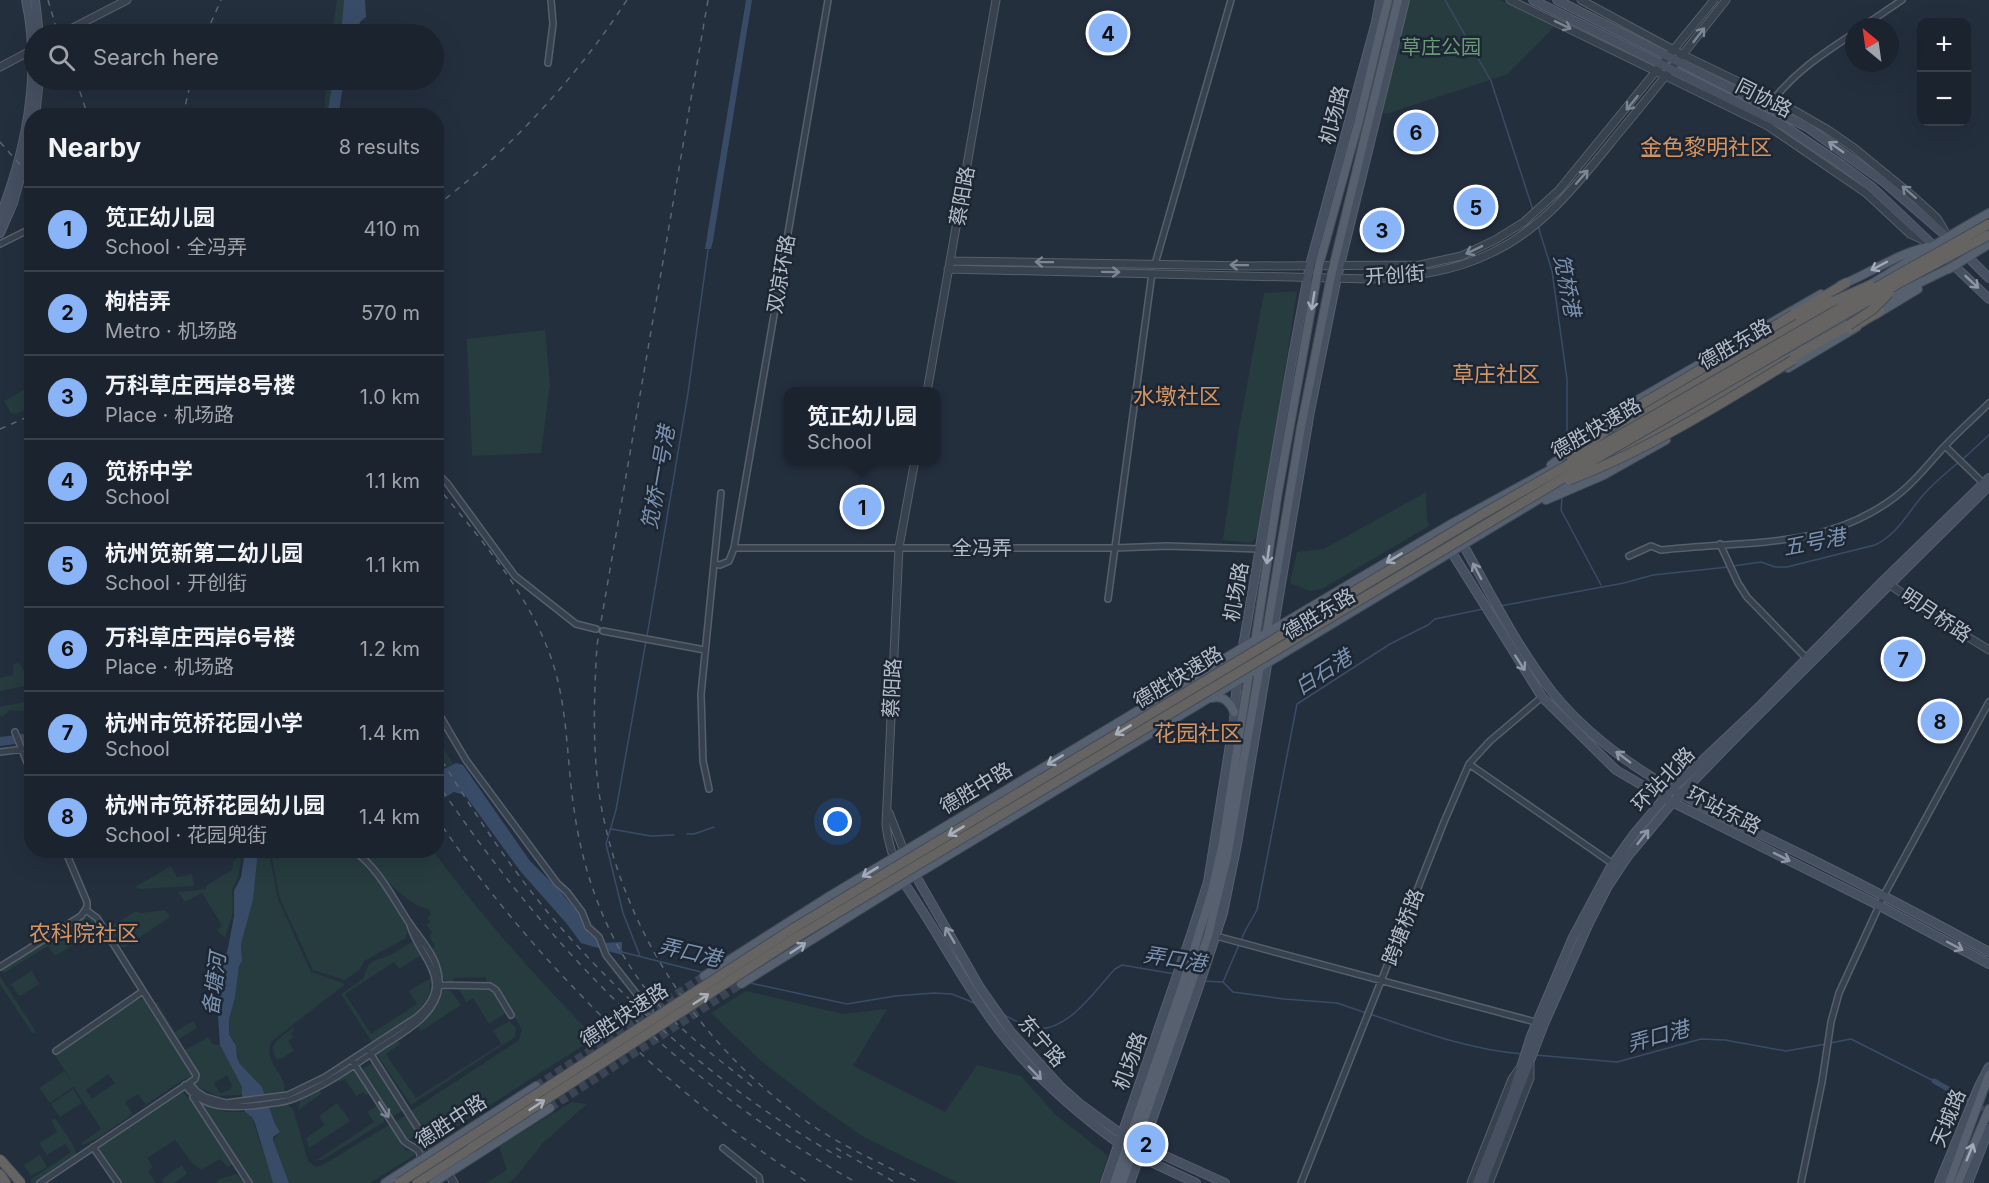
<!DOCTYPE html>
<meta charset="utf-8">
<style>
body{margin:0;font-family:Inter,"Noto Sans SC",sans-serif;background:#282f3a;color:#f1f3f6}
.controls{position:absolute;right:18px;top:18px;display:grid;overflow:hidden;border-radius:12px;box-shadow:0 6px 24px #0002}
.controls button{width:54px;height:54px;display:grid;place-items:center;padding:0;border:0;border-bottom:2px solid #39404a;background:#1b232e;color:#f1f3f6;font:30px sans-serif}
.compass{position:absolute;left:1845px;top:18px;width:54px;height:54px;border-radius:50%;background:#1b232e;box-shadow:0 6px 24px #0002;rotate:331deg}
.you{position:absolute;left:838px;top:822px;width:21px;height:21px;margin:-15px;border:4px solid #fff;border-radius:50%;background:#1a73e8;box-shadow:0 0 0 9px #1a73e833}
.badge{display:grid;place-items:center;width:39px;height:39px;border-radius:50%;background:#8ab4f8;color:#111;font-size:20px;font-weight:700}
.pin{position:absolute;translate:-50% -50%;border:3px solid #fff;box-shadow:0 2px 6px #0006}
.popup{position:absolute;left:784px;top:387px;width:156px;height:78px;box-sizing:border-box;display:grid;place-content:center;border-radius:12px;background:#1b232e;filter:drop-shadow(0 2px 4px #0005);font-size:20px;white-space:nowrap;color:#a0a4aa}
.popup b{font-size:22px;color:#f1f3f6}
.popup::after{content:'';position:absolute;left:50%;top:100%;margin-left:-12px;border:12px solid transparent;border-top-color:#1b232e}
.list{margin:0;padding:0;list-style:none}
h2{display:flex;justify-content:space-between;align-items:center;height:78px;margin:0;padding:0 24px;font-size:26px}
h2 small{font-size:20px;font-weight:400;color:#a0a4aa}
.list li{display:grid;grid-template-columns:39px 1fr auto;gap:18px;align-items:center;box-sizing:border-box;height:84px;padding:0 24px;border-top:2px solid #39404a}
.list b{display:block;font-size:22px;white-space:nowrap}
.list p{margin:0;font-size:20px;white-space:nowrap;color:#a0a4aa}
.list em{font-size:20px;font-style:normal;color:#a0a4aa}
.icon{flex:none;width:33px;height:33px;fill:none;stroke:currentColor;stroke-width:2;stroke-linecap:round;stroke-linejoin:round}
.map{position:relative;flex:none;width:1989px;height:1183px;overflow:hidden}
.search{position:absolute;background:#1b232e;box-shadow:0 6px 24px #0002;left:24px;top:24px;width:420px;height:66px;display:flex;align-items:center;gap:15px;box-sizing:border-box;padding:0 21px;border-radius:33px;color:#a0a4aa;font-size:22px}
.panel{position:absolute;background:#1b232e;box-shadow:0 6px 24px #0002;left:24px;top:108px;width:420px;height:750px;border-radius:24px}
.map>svg:first-child{display:block}
</style>
<div class="map">
<svg width="1989" height="1183" viewBox="0 0 1989 1183">
<rect width="100%" height="100%" fill="#242f3e"/>
<path fill="#263c3f" fill-rule="evenodd" d="M337 0H344L341 34H332Z
M1403 0H1500L1555 26 1508 74 1386 114 1375 109Z
M326 80H333L327 115H324Z
M1297 291 1260 534 1251 543 1223 540 1238 434 1264 293Z
M545 330 550 385 541 453 472 456 467 339Z
M31 386V407L16 414 11 413 4 401Z
M1426 492 1427 520 1429 526 1322 589 1310 591 1290 583 1297 552 1324 549Z
M17 663 20 664 25 672 26 683 24 686 0 691V678L13 675V665Z
M25 702 24 711 10 710 2 717 0 715V707Z
M436 735 453 764 447 767 437 749Z
M258 851H281L270 858 278 899 311 972 343 983 344 985 272 1041C261 1062 289 1075 284 1093L279 1095 281 1104H287L293 1109 308 1161 316 1167 321 1166 387 1126H392L405 1150 407 1151 412 1148 415 1155 370 1183H289L273 1140 280 1132 275 1124 262 1087 240 1064 234 1041 229 1034V1019L235 998 239 966 242 961 241 944 253 900Z
M284 851H367L363 861 379 880 408 928 406 938 364 961 360 969 345 980 313 970 280 899 272 859Z
M369 851H433C482 917 537 978 595 1038L426 1146 424 1141 427 1136 411 1111 519 1040 522 1030 497 986 487 982 485 977 454 978 453 982 444 980 431 949 435 946 429 936 432 933 427 925 430 922 427 917 431 915 429 909C405 906 382 873 366 856Z
M237 858H241L238 878 232 890 233 904 232 916 225 938 217 930 222 925 202 893 185 902 178 892 206 889 207 885 232 870 233 862Z
M171 866 177 877 192 874 194 886 140 889 135 887Z
M166 910 170 917 125 947H122L110 929V927L136 911 140 913Z
M88 915 96 923 98 930 55 956 48 946 4 973 1 969Z
M414 941 421 954 420 956 399 969 394 962 345 994 371 1034 417 1004 409 991 431 978 429 996 417 1013 372 1042 341 994 363 979 368 966 373 961 388 956Z
M218 952 227 953 218 982 214 983 211 979Z
M32 971 39 984 22 995H18L11 984Z
M0 976 36 1032 33 1034 0 984Z
M445 989 451 991 461 1005 421 1031 417 1026C428 1015 438 1007 441 992Z
M459 989 491 990 506 1013 489 1024 473 998 466 1002Z
M746 991 843 1014 887 1009 853 1066 945 1112 977 1065 1021 1076 1056 1115 1108 1156 1099 1183H958L862 1136 822 1108 761 1061 711 1013Z
M145 999 193 1074 191 1077 182 1080 146 1105 138 1094 125 1102 133 1114 96 1139 82 1145 81 1143 101 1129 75 1089V1086L50 1103 39 1088 64 1071 72 1082 52 1051 133 1000ZM108 1074 115 1083 92 1099 86 1090Z
M157 1002 175 1032 193 1021 197 1028 179 1039 185 1050 208 1037 213 1044 220 1045 242 1087V1095L217 1096 194 1085 198 1075 154 1005ZM227 1075 232 1086 230 1090 220 1093 214 1083Z
M508 1022H510L516 1028 515 1037 411 1105 377 1055 378 1052 397 1039 400 1044 386 1054 416 1098 501 1044 493 1030Z
M293 1028 295 1030 291 1033 293 1037 288 1041 294 1050 283 1058 277 1059C265 1046 283 1035 293 1028Z
M373 1062 403 1110 392 1117 362 1070Z
M351 1070H355L370 1093 366 1095 364 1092 356 1096 345 1079 339 1082 337 1079Z
M73 1089 82 1103 60 1117 51 1104Z
M319 1090 321 1094 298 1110 300 1099Z
M182 1091 193 1103 233 1164 228 1167 220 1159 201 1170 193 1164 175 1140 147 1158 153 1167 148 1171 156 1183H122L97 1149Z
M572 1102 587 1104 543 1143 515 1178 508 1183H486L507 1170 499 1146Z
M337 1103 350 1121 309 1148 306 1138 325 1125 319 1116Z
M200 1104 226 1112H245L252 1117 273 1183H252Z
M377 1106 384 1117V1122L322 1160H317L374 1122 367 1112Z
M406 1115 418 1133 407 1141 395 1122Z
M55 1118 72 1143 77 1155 36 1183H32L30 1180 71 1152 65 1144 47 1155 39 1143 57 1132 51 1120Z
M40 1155 47 1167 31 1176 24 1165Z
M182 1165 187 1174 174 1183H164L162 1179Z
M236 1174 246 1183H215L220 1179Z"/>
<path fill="#394c67" d="M344 0H365L366 17 360 22 357 34H341Z
M746 0H752L713 241 711 249H705Z
M333 80H344L339 111 338 115H327Z
M31 733V742L0 746V737Z
M456 763 463 765 530 861 559 890 582 918 589 934 603 943 622 942V955L581 943 567 924 521 872 465 795 454 792 437 802 436 773Z
M245 851H258L253 900 241 944 242 961 239 966 235 998 229 1019V1034L236 1046 237 1057 240 1064 262 1087 275 1124 280 1132 273 1137V1140L289 1183H273L255 1123 252 1117 245 1112 242 1095V1087L220 1045 217 1002 218 982 228 948 234 916V891L241 877Z"/>
<g fill="none" stroke-linecap="round" stroke-linejoin="round">
<path stroke="#394c67" stroke-width="1.5" d="M1445 0 1491 81 1533 210
M1538 226 1552 271 1567 379V449
M1963 459 1989 435
M1562 498 1561 510 1601 585
M1733 566 1761 562 1775 567H1787L1875 545C1898 534 1908 512 1924 494 1935 482 1947 472 1959 462
M1500 606 1624 583 1653 575 1728 567
M647 636 688 393 708 250
M611 829 651 836 674 835
M687 834H694L714 827
M622 952 701 972
M640 956 623 913 606 844 616 810 646 641
M1203 981 1223 982 1233 992 1284 999 1337 1003 1366 1013
M1223 982 1245 931 1257 910 1297 704 1390 644 1428 625 1435 619 1483 609
M750 983 847 1004 895 996 934 993 952 994 977 1004
M1370 1014C1419 1031 1470 1050 1522 1054
M1004 1015C1013 1019 1028 1029 1039 1029 1071 1028 1095 990 1115 969L1122 965 1175 974
M1830 1043 1851 1039 1934 1081
M1535 1055 1617 1062 1701 1039 1725 1040 1786 1051 1826 1044"/>
<path stroke="#394c67" stroke-width="5" d="M1934 1081 1989 1112"/>
<path stroke="#3a4453" stroke-width="8" stroke-dasharray="8 4" stroke-linecap="butt" d="M536 1086 704 976
M550 1108 741 984"/>
<defs>
<path id="minor" d="M1862 27 1902 0
M548 63 553 24 551 0
M1774 99C1798 69 1823 54 1854 33
M0 244 32 228
M1155 264 1231 0
M1945 446 1984 484
M436 472 447 483 515 576 576 624 596 629
M1720 544 1738 583 1747 597 1809 661
M734 548 828 0
M1629 556 1651 546 1661 550C1742 540 1820 551 1891 500 1911 486 1927 466 1943 448 1958 432 1974 418 1989 403
M714 564 720 565 729 561 734 548H1114L1167 546 1260 549
M1108 599 1152 273
M603 631 705 650
M436 709 466 760 557 883 567 892 582 912 588 927 599 937 606 955 650 1011
M15 732 32 775
M0 752 32 748
M1469 764 1613 864
M709 789 703 761 701 694 721 493
M1216 936 1539 1023
M0 967 81 916 87 907V902L65 850
M437 985 490 986 496 990 511 1015
M56 1051 143 991
M370 1053 419 1130 420 1144 428 1153 431 1154
M353 1062 404 1141C411 1148 422 1147 420 1160
M189 1083 196 1091 205 1097 226 1103 288 1095 325 1077 417 1017C458 982 420 959 410 925
M185 1085C204 1110 231 1108 260 1105 272 1103 284 1103 295 1098 324 1086 352 1067 378 1049 400 1034 436 1017 439 986 441 958 419 939 406 918 390 893 377 867 353 850
M193 1097 249 1183
M93 1147 118 1183
M723 1148 759 1177 760 1183
M40 1183 195 1079 196 1075 97 918 86 910
M1301 1183 1444 822 1469 764 1490 741 1542 697
M1801 1183 1822 1082 1831 1022 1839 993 1884 895 1989 702"/>
<path id="tertiary" d="M1510 0 1768 126 1866 193 1910 234 1929 243
M1581 0 1683 55 1774 99 1828 130 1854 148 1914 197 1937 218 1947 235
M61 34 127 0
M0 67 34 49
M951 261 1250 266 1420 265 1461 256 1495 240 1524 222 1559 190 1714 0
M948 269 1371 279C1413 276 1453 272 1491 253 1546 228 1585 174 1623 128 1658 86 1692 43 1726 0
M927 392 996 0
M1886 582 1947 624 1989 650
M889 813 904 851
M902 879C894 861 888 845 886 825L899 547 915 460
M448 1173 454 1183
M1471 1183 1512 1079 1519 1069
M1489 1183 1530 1078V1064"/>
<path id="secondary" d="M35 0 39 34
M1533 0 1784 126 1842 165 1873 188 1989 299
M1557 0 1807 127 1884 182 1952 241
M35 116 39 80
M0 217C27 148 42 74 26 0
M0 233 13 203 32 135
M1965 254 1989 278
M1461 541C1490 592 1516 646 1553 693 1619 774 1720 814 1811 859 1871 889 1930 920 1989 952
M1449 548 1542 697 1616 770 1664 798 1880 906 1989 964
M1273 632 1310 411 1337 277 1405 0
M913 871 979 986 1011 1032 1061 1087 1080 1104 1124 1136
M904 883C937 930 963 983 998 1029 1033 1075 1074 1111 1121 1145
M1139 1144 1225 1183
M1136 1155 1196 1183
M1105 1183 1190 938 1208 882 1234 720 1237 681 1293 355 1310 265 1376 22 1380 0
M1130 1183 1198 989 1223 913 1237 844 1268 659
M1477 1183 1513 1092 1531 1036 1573 937 1610 868 1634 834 1672 789 1758 708 1884 580 1989 478
M1483 1183 1544 1024 1589 923 1608 886 1628 856 1673 802 1740 733 1989 486
M1939 1183 1979 1086 1989 1067
M1968 1183 1989 1129"/>
<path id="primary" d="M1949 269 1989 244
M1841 285C1871 273 1896 254 1928 247
M1866 287C1907 263 1947 236 1989 213
M1875 315 1918 289
M1788 368 1857 327
M1730 386 1868 308 1954 266
M1667 423 1698 405
M1551 465 1639 399 1821 294
M1590 468 1625 447
M1546 500 1604 475 1666 440
M1266 636 1301 427 1331 276 1398 0
M1255 642 1278 492 1319 265 1358 124 1388 0
M1212 698C1223 695 1230 702 1234 712
M704 976 828 897 1267 633 1451 524 1559 465
M741 984 909 879 1574 478
M385 1183 536 1086
M433 1183 550 1108
M1114 1183 1190 963 1212 891 1222 847 1249 673
M1122 1183 1208 936 1227 857 1260 666
M1949 1183 1989 1075
M1958 1183 1989 1109"/>
<path id="trunk" d="M1793 315 1846 283
M1850 329 1880 311
M1613 435 1653 406 1834 301
M1619 451 1665 429 1849 325
M0 1174 6 1183
M417 1183 471 1148"/>
</defs>
<use href="#minor" stroke="#565f6c" stroke-width="8"/>
<use href="#tertiary" stroke="#565f6c" stroke-width="9"/>
<use href="#secondary" stroke="#565f6c" stroke-width="10"/>
<use href="#primary" stroke="#414a57" stroke-width="10"/>
<use href="#trunk" stroke="#434c59" stroke-width="11"/>
<use href="#minor" stroke="#38414e" stroke-width="5"/>
<use href="#tertiary" stroke="#38414e" stroke-width="7"/>
<use href="#secondary" stroke="#465061" stroke-width="8"/>
<use href="#primary" stroke="#56606e" stroke-width="8"/>
<use href="#trunk" stroke="#656462" stroke-width="9"/>
<path stroke="#5a6575" stroke-width="1.5" stroke-dasharray="6 6" stroke-linecap="butt" d="M48 0 58 34
M708 0 597 645C594 696 592 748 600 799 622 932 704 1053 816 1128 848 1149 885 1165 920 1183
M206 34 221 0
M76 80 88 116
M183 116 191 80
M0 142 32 178
M436 206C510 150 576 78 627 0
M0 429 32 415
M436 485C483 542 534 599 555 670 568 715 567 764 574 809 585 889 617 965 675 1022 699 1045 726 1065 752 1086
M436 751C476 816 519 882 571 939 649 1025 740 1101 841 1158
M436 781C549 949 679 1082 857 1183
M436 817C532 959 664 1091 809 1183
M836 1148 896 1183"/>
<defs>
<path id="trunk-bridge" d="M1834 301 1870 285
M1849 325 1872 310 1889 293
M1571 457 1642 404 1793 315
M1569 480C1648 450 1720 404 1793 360
M471 1148 797 937 1592 461 1899 283 1989 235
M0 1159 21 1183
M399 1183 794 928 1481 515 1898 275 1989 224"/>
</defs>
<use href="#trunk-bridge" stroke="#434c59" stroke-width="11" stroke-linecap="butt"/>
<use href="#trunk-bridge" stroke="#656462" stroke-width="9"/>
</g>
<defs><path id="oneway-shaft" d="M-6 0H5M1.5-3L5.5 0L1.5 3" fill="none" stroke-width="1.6" stroke-linecap="round" stroke-linejoin="round" transform="scale(1.5)"/></defs>
<g stroke="#7c8592">
<use href="#oneway-shaft" transform="translate(1563 25) rotate(26)"/>
<use href="#oneway-shaft" transform="translate(1699 35) rotate(-52)"/>
<use href="#oneway-shaft" transform="translate(1632 103) rotate(129)"/>
<use href="#oneway-shaft" transform="translate(1582 177) rotate(-49)"/>
<use href="#oneway-shaft" transform="translate(1909 192) rotate(-139)"/>
<use href="#oneway-shaft" transform="translate(1474 250) rotate(154)"/>
<use href="#oneway-shaft" transform="translate(1044 262) rotate(-179)"/>
<use href="#oneway-shaft" transform="translate(1239 265) rotate(-179)"/>
<use href="#oneway-shaft" transform="translate(1111 272) rotate(1)"/>
<use href="#oneway-shaft" transform="translate(384 1110) rotate(58)"/>
</g>
<g stroke="#8e96a5">
<use href="#oneway-shaft" transform="translate(1836 147) rotate(-145)"/>
<use href="#oneway-shaft" transform="translate(1972 282) rotate(43)"/>
<use href="#oneway-shaft" transform="translate(1477 571) rotate(-118)"/>
<use href="#oneway-shaft" transform="translate(1520 663) rotate(57)"/>
<use href="#oneway-shaft" transform="translate(1623 757) rotate(-143)"/>
<use href="#oneway-shaft" transform="translate(1643 837) rotate(-52)"/>
<use href="#oneway-shaft" transform="translate(1782 857) rotate(27)"/>
<use href="#oneway-shaft" transform="translate(950 935) rotate(-120)"/>
<use href="#oneway-shaft" transform="translate(1955 946) rotate(28)"/>
<use href="#oneway-shaft" transform="translate(1035 1073) rotate(46)"/>
</g>
<g stroke="#a1aab7">
<use href="#oneway-shaft" transform="translate(1879 266) rotate(152)"/>
<use href="#oneway-shaft" transform="translate(1313 301) rotate(99)"/>
<use href="#oneway-shaft" transform="translate(1268 555) rotate(98)"/>
<use href="#oneway-shaft" transform="translate(1394 558) rotate(149)"/>
<use href="#oneway-shaft" transform="translate(1055 760) rotate(149)"/>
<use href="#oneway-shaft" transform="translate(870 872) rotate(149)"/>
<use href="#oneway-shaft" transform="translate(798 948) rotate(-33)"/>
<use href="#oneway-shaft" transform="translate(1970 1152) rotate(-68)"/>
</g>
<g stroke="#a8afba">
<use href="#oneway-shaft" transform="translate(1123 730) rotate(149)"/>
<use href="#oneway-shaft" transform="translate(956 831) rotate(149)"/>
<use href="#oneway-shaft" transform="translate(701 999) rotate(-33)"/>
<use href="#oneway-shaft" transform="translate(537 1105) rotate(-33)"/>
</g>
<g text-anchor="middle" dominant-baseline="central" stroke-width="5" stroke-linejoin="round" paint-order="stroke">
<g font-size="20" fill="#6b9a76" stroke="#1d2633">
<text x="1441" y="47">草庄公园</text>
</g>
<g font-size="20" fill="#b4bcc9" stroke="#1d2633">
<text transform="translate(1764 98) rotate(27)">同协路</text>
<text transform="translate(1334 115) rotate(-75)">机场路</text>
<text transform="translate(962 196) rotate(-80)">蔡阳路</text>
<text transform="translate(781 274) rotate(-80)">双凉环路</text>
<text transform="translate(1395 275) rotate(-4)">开创街</text>
<text transform="translate(1735 344) rotate(-30)">德胜东路</text>
<text transform="translate(1596 428) rotate(-30)">德胜快速路</text>
<text x="982" y="548">全冯弄</text>
<text transform="translate(1236 592) rotate(-80)">机场路</text>
<text transform="translate(1319 614) rotate(-31)">德胜东路</text>
<text transform="translate(1936 615) rotate(34)">明月桥路</text>
<text transform="translate(1178 677) rotate(-31)">德胜快速路</text>
<text transform="translate(892 688) rotate(-87)">蔡阳路</text>
<text transform="translate(1663 779) rotate(-46)">环站北路</text>
<text transform="translate(976 788) rotate(-31)">德胜中路</text>
<text transform="translate(1724 810) rotate(27)">环站东路</text>
<text transform="translate(1403 927) rotate(-69)">跨塘桥路</text>
<text transform="translate(624 1015) rotate(-33)">德胜快速路</text>
<text transform="translate(1042 1041) rotate(49)">东宁路</text>
<text transform="translate(1130 1061) rotate(-70)">机场路</text>
<text transform="translate(1948 1118) rotate(-68)">天城路</text>
<text transform="translate(451 1121) rotate(-33)">德胜中路</text>
</g>
<g font-size="21" font-style="italic" fill="#7c92b1" stroke="#1d2633">
<text transform="translate(1567 285) rotate(79)">笕桥港</text>
<text transform="translate(658 478) rotate(-80)">笕桥一号港</text>
<text transform="translate(1814 542) rotate(-11)">五号港</text>
<text transform="translate(1323 672) rotate(-33)">白石港</text>
<text transform="translate(690 952) rotate(13)">弄口港</text>
<text transform="translate(1175 959) rotate(9)">弄口港</text>
<text transform="translate(214 984) rotate(-83)">备塘河</text>
<text transform="translate(1658 1036) rotate(-15)">弄口港</text>
</g>
<g font-size="22" fill="#d59563" stroke="#1d2633">
<text x="1706" y="147">金色黎明社区</text>
<text x="1496" y="374">草庄社区</text>
<text x="1177" y="396">水墩社区</text>
<text x="1198" y="733">花园社区</text>
<text x="84" y="933">农科院社区</text>
</g>
</g>
</svg>
<div class="controls">
<button>+</button>
<button>−</button>
</div>
<svg class="compass" viewBox="-18 -18 36 36"><path d="M0-13l5 13h-10z" fill="#e53935"/><path d="M0 13l5-13h-10z" fill="#a0a4aa"/></svg>
<div class="you"></div>
<div class="pin badge" style="left:862px;top:507px">1</div>
<div class="popup"><b>笕正幼儿园</b>School</div>
<div class="pin badge" style="left:1146px;top:1144px">2</div>
<div class="pin badge" style="left:1382px;top:230px">3</div>
<div class="pin badge" style="left:1108px;top:33px">4</div>
<div class="pin badge" style="left:1476px;top:207px">5</div>
<div class="pin badge" style="left:1416px;top:132px">6</div>
<div class="pin badge" style="left:1903px;top:659px">7</div>
<div class="pin badge" style="left:1940px;top:721px">8</div>
<div class="search"><svg class="icon" aria-label="search" viewBox="0 0 24 24"><circle cx="10" cy="10" r="6"/><path d="M15 15l6 6"/></svg>Search here</div>
<section class="panel">
<h2>Nearby<small>8 results</small></h2>
<ul class="list">
<li><span class="badge">1</span><div><b>笕正幼儿园</b><p>School · 全冯弄</p></div><em>410 m</em></li>
<li><span class="badge">2</span><div><b>枸桔弄</b><p>Metro · 机场路</p></div><em>570 m</em></li>
<li><span class="badge">3</span><div><b>万科草庄西岸8号楼</b><p>Place · 机场路</p></div><em>1.0 km</em></li>
<li><span class="badge">4</span><div><b>笕桥中学</b><p>School</p></div><em>1.1 km</em></li>
<li><span class="badge">5</span><div><b>杭州笕新第二幼儿园</b><p>School · 开创街</p></div><em>1.1 km</em></li>
<li><span class="badge">6</span><div><b>万科草庄西岸6号楼</b><p>Place · 机场路</p></div><em>1.2 km</em></li>
<li><span class="badge">7</span><div><b>杭州市笕桥花园小学</b><p>School</p></div><em>1.4 km</em></li>
<li><span class="badge">8</span><div><b>杭州市笕桥花园幼儿园</b><p>School · 花园兜街</p></div><em>1.4 km</em></li>
</ul>
</section>
</div>
